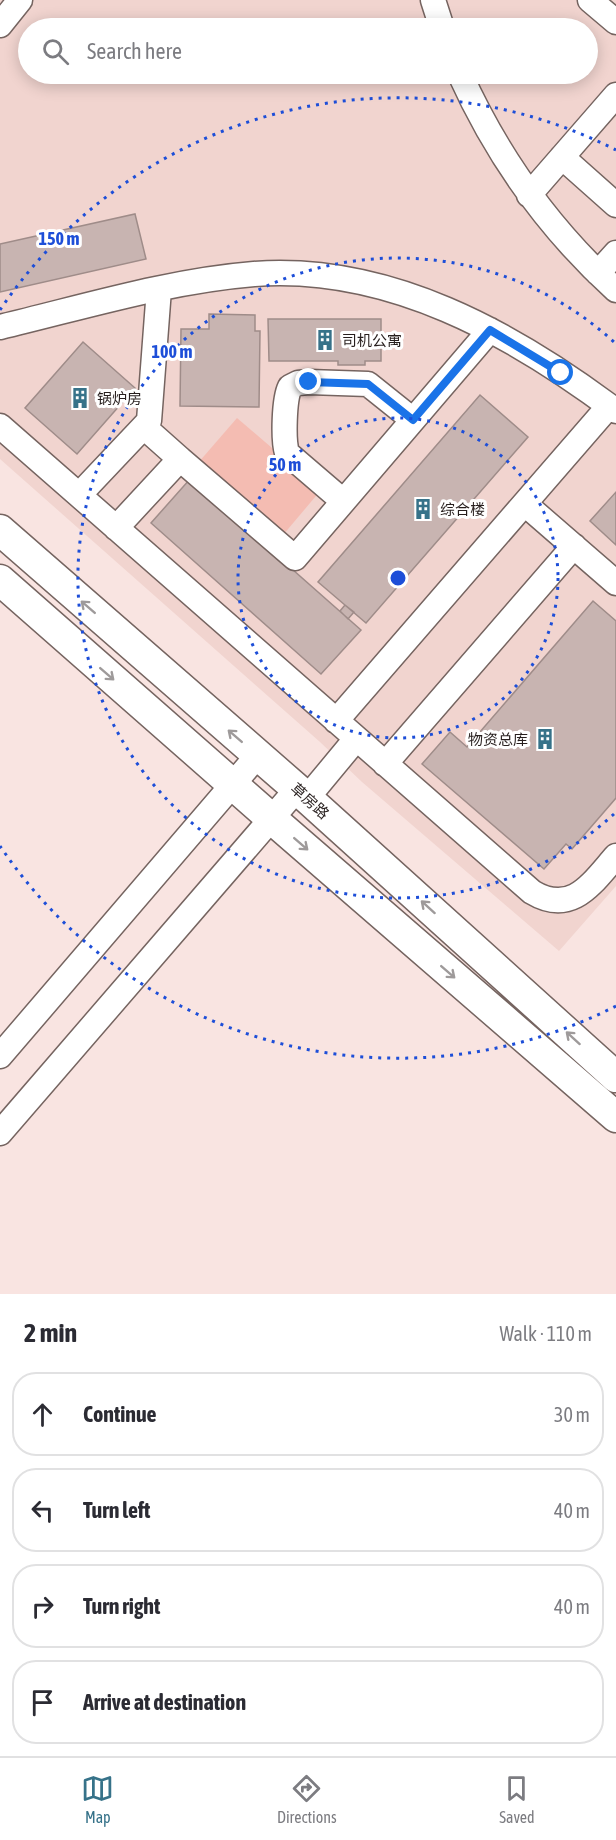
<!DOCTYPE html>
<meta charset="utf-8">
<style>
body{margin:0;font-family:"Asap Condensed","Noto Sans SC",sans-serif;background:#f2f2f3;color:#2b2b33}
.stop{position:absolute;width:18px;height:18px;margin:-14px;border:4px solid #1a73e8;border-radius:50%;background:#fff}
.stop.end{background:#1a73e8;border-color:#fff;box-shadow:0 2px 6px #0008}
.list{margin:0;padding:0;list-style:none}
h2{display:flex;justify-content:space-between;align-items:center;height:78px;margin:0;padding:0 24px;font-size:26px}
h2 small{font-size:20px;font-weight:400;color:#7c7c81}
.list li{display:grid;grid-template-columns:39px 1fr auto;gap:18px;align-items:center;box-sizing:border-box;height:84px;margin:0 12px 12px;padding:0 12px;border:2px solid #e1e1e2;border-radius:24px}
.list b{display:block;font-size:22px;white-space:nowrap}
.list em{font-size:20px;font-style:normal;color:#7c7c81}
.icon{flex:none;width:33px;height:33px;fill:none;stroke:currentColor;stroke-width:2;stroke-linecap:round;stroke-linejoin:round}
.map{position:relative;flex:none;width:616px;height:1294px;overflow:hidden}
.search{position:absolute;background:#fff;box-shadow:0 3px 15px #0003;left:18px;right:18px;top:18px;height:66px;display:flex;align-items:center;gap:15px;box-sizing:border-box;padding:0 21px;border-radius:33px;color:#7c7c81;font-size:22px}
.sheet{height:462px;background:#fff}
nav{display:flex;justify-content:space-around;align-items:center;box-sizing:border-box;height:84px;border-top:2px solid #e1e1e2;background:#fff;font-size:16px;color:#7c7c81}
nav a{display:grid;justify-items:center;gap:3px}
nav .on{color:#367289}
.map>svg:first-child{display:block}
</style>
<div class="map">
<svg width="616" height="1294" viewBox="0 0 616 1294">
<rect width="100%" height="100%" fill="#f9e4e1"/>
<path fill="#f1d4cf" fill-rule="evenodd" d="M0 0H616V886L559 951 362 782 320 742 0 459ZM28 28H588V74H28Z"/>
<path fill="#f4bcb2" d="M237 418 321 490 283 535 198 463Z"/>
<path fill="#c8b4b1" stroke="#9f8c89" stroke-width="1.5" d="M135 214 146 259 0 292V244Z
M209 314 255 315V331H260L259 407 180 406 181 329H209Z
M268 319H381V361H365V365H338V361H269Z
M83 342 135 388 77 454 25 408Z
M480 395 528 437 366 623 318 582Z
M190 479 361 630 321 674 151 523Z
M616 492V545L590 521Z
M593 601 616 621V798L572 849 566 844 544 869 422 764 450 732 467 747Z
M345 605 354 612 348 619 340 611Z"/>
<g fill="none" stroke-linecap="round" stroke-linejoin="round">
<defs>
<path id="minor" d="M433 0 442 28
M590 0 616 22
M0 25 20 0
M460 74C497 156 549 229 616 290
M562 157 616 205
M529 195 616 95
M598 273 616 253
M0 327C84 307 168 281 254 274 388 264 512 333 616 411
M0 426 532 892C572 916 592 883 616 856
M144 427 180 459
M79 495 149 421 159 289
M343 501 287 453C283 440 284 399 290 387L298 383 309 382 368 384 413 420
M525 504 616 583
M116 528 180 459 295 558 490 330
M336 721 609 406
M385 764 574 546
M307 798 356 739
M0 1056 258 755
M0 1133 297 789"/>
<path id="major" d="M0 530 297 789 616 1077
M0 580 272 819 616 1117"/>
</defs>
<use href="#minor" stroke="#756460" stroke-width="27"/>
<use href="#major" stroke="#756460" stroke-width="33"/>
<use href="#minor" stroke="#fff" stroke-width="24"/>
<use href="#major" stroke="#fff" stroke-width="30"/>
</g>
<defs><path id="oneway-shaft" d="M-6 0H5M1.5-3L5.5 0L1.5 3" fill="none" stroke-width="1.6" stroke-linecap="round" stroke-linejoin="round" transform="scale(1.5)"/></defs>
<g stroke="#9e9a9a">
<use href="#oneway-shaft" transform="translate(88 607) rotate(-139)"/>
<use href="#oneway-shaft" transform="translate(107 674) rotate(41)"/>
<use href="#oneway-shaft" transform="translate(235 736) rotate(-139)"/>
<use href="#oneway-shaft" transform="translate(301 844) rotate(41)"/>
<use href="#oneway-shaft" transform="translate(428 907) rotate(-138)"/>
<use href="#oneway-shaft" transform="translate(448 972) rotate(41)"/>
<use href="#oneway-shaft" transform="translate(573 1038) rotate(-138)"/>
</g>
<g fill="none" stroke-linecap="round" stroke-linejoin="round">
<path stroke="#1a73e8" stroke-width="8" d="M309 382 368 384 413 420 490 330 561 373"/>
</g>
<g fill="none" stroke="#1d4ed8" stroke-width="3" stroke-dasharray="3 6">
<circle cx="398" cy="578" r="160"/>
<path d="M614 814A320 320 0 1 1 614 342"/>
<path d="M616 1006A480 480 0 0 1 0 846M0 310A480 480 0 0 1 616 150"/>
</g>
<defs>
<symbol id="building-bare" viewBox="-9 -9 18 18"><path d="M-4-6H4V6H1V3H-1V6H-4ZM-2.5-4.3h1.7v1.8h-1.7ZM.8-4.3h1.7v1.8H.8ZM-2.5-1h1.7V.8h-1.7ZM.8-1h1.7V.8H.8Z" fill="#367289" stroke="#fff" stroke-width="2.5" paint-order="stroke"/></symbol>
</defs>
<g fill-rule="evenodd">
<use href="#building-bare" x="310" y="325" width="30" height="30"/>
<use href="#building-bare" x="65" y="383" width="30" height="30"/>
<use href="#building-bare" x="408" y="494" width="30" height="30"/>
<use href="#building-bare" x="530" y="724" width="30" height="30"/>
</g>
<g text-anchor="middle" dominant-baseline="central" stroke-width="6" stroke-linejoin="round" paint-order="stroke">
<g font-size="15" fill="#271f1e" stroke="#fff" text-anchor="start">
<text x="342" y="340">司机公寓</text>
<text x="97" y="398">锅炉房</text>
<text x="440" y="509">综合楼</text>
<text x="528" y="739" text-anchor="end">物资总库</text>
</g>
<g font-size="15" fill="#271f1e" stroke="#fff">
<text transform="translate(310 801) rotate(42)">草房路</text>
</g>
</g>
<circle cx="398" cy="578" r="9" fill="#1d4ed8" stroke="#fff" stroke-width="3"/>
<g font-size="18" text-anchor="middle" font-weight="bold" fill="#1d4ed8" stroke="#fff" stroke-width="6" stroke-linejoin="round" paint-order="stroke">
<text x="59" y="245">150 m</text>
<text x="172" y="358">100 m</text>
<text x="285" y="471">50 m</text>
</g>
</svg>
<div class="stop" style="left:561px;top:373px"></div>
<div class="stop end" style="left:309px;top:382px"></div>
<div class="search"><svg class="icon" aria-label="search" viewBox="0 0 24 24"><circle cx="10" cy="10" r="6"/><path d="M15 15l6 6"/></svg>Search here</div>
</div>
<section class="sheet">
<h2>2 min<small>Walk · 110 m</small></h2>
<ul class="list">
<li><svg class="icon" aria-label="ahead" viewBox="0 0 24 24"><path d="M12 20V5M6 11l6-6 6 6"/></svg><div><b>Continue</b></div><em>30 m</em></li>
<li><svg class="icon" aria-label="left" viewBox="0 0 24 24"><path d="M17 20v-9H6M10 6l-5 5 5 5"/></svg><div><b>Turn left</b></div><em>40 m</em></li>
<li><svg class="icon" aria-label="right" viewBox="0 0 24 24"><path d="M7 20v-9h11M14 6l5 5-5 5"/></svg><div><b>Turn right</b></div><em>40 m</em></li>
<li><svg class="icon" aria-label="arrive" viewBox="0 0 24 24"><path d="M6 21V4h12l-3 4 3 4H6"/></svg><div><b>Arrive at destination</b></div></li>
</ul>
</section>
<nav>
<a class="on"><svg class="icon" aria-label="map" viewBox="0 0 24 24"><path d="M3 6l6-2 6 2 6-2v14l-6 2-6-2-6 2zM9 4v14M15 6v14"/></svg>Map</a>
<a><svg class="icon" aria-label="directions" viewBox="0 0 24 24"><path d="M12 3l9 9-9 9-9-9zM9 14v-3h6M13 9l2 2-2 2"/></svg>Directions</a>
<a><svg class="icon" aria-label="saved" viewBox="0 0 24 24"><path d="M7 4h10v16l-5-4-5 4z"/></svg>Saved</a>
</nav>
